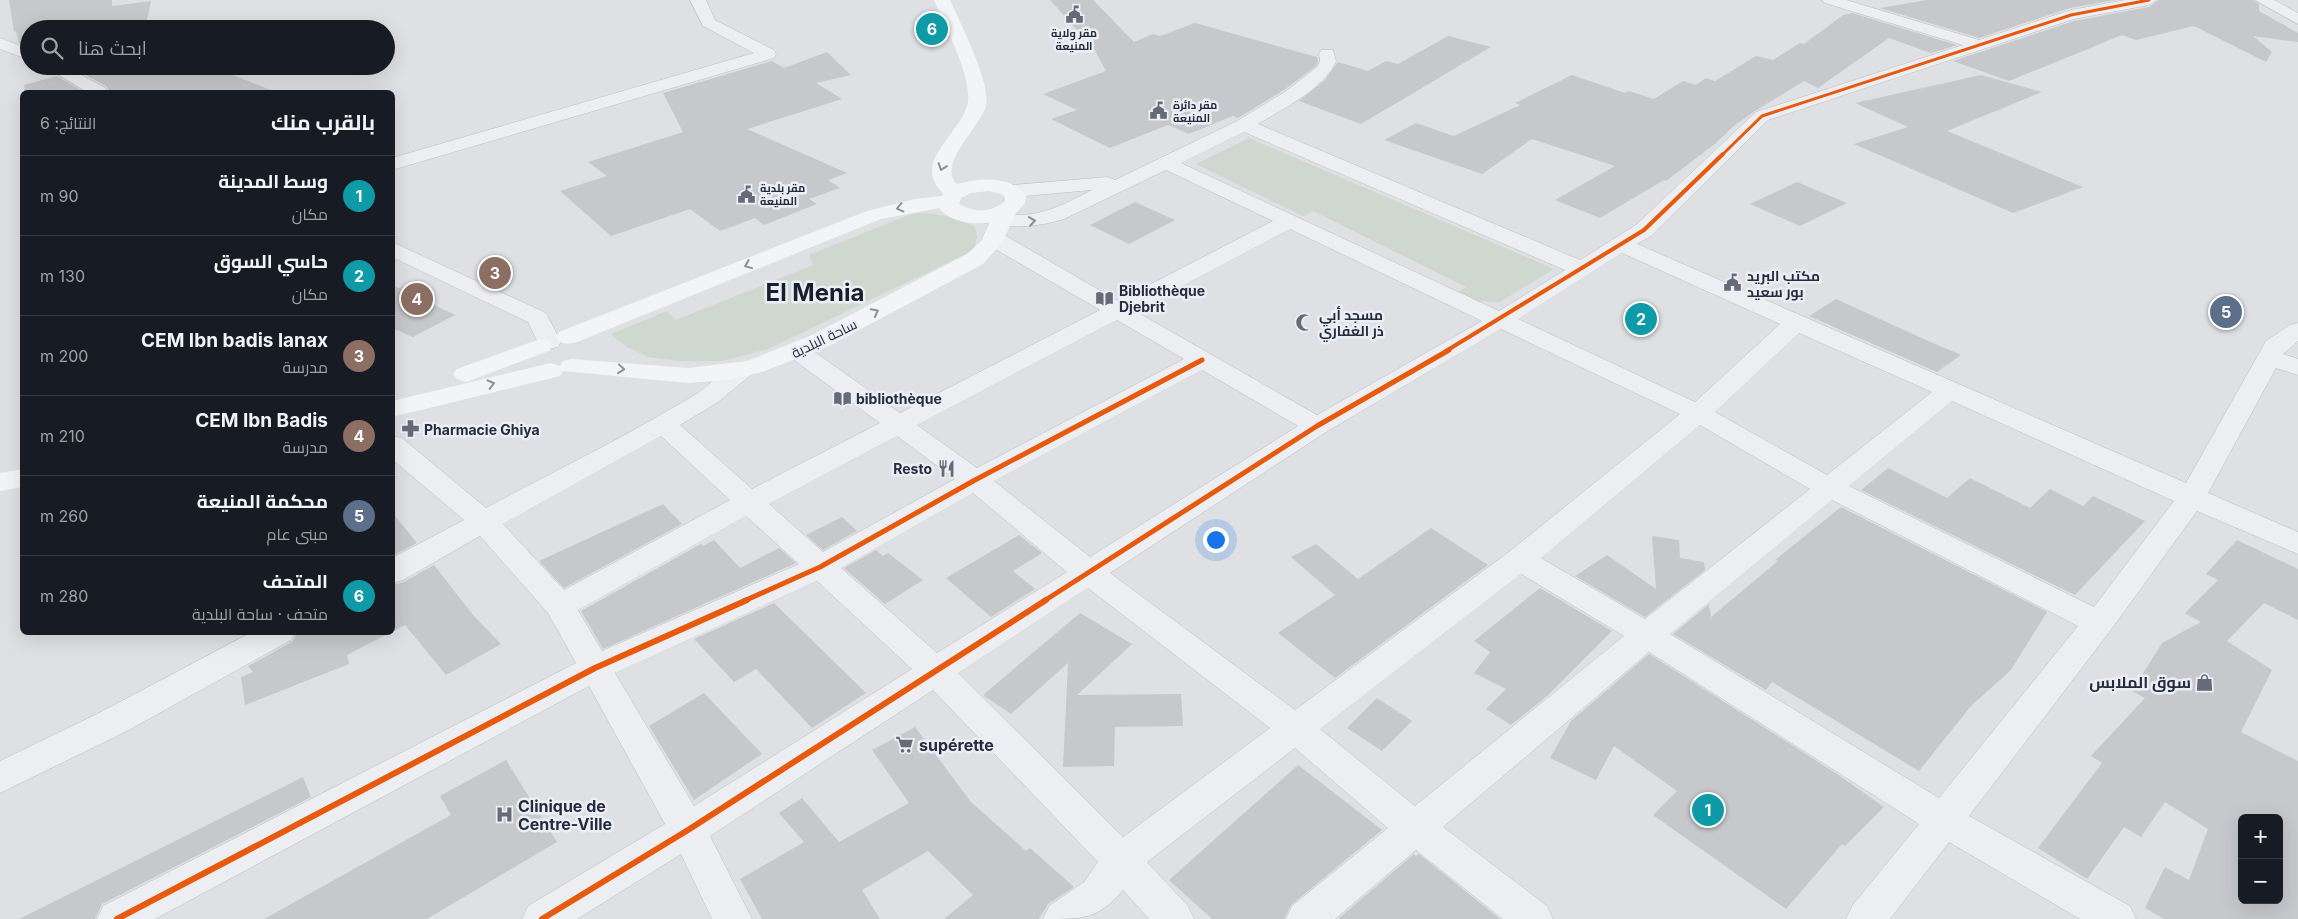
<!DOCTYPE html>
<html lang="ar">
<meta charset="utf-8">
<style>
body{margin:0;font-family:Inter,Cairo,sans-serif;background:#242831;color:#f1f3f6;direction:rtl}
.controls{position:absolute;right:15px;bottom:15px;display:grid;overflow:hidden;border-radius:8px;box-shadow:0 5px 20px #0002}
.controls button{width:45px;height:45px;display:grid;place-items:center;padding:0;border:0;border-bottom:1px solid #363941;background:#171b24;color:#f1f3f6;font:25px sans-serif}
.you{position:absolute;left:1215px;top:539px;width:18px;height:18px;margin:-12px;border:4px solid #fff;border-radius:50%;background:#1a73e8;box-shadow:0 0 0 8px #1a73e833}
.badge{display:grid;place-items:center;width:32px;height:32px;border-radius:50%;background:#8c9099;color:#fff;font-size:16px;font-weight:700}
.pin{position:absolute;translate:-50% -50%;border:2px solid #fff;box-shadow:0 1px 5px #0006}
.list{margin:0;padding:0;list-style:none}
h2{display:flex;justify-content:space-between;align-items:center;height:65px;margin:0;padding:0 20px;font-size:21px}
h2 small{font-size:16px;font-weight:400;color:#9ea1a6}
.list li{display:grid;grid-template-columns:32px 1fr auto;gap:15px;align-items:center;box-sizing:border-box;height:80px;padding:0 20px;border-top:1px solid #363941}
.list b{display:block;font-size:19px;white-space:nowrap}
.list p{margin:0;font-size:16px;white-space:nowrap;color:#9ea1a6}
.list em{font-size:16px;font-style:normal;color:#9ea1a6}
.icon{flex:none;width:28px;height:28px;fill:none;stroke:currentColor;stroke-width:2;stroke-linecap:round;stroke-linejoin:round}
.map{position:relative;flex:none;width:2298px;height:919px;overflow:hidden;direction:ltr}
.search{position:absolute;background:#171b24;box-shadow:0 5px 20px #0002;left:20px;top:20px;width:375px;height:55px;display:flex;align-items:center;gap:12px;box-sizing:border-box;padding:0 18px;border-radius:28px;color:#9ea1a6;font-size:19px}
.panel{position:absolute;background:#171b24;box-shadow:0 5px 20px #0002;left:20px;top:90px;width:375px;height:545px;border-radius:8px;direction:rtl}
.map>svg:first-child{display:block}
</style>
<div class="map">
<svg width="2298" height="919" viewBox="0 0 2298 919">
<rect width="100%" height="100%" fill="#dee0e4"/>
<path fill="#ced8ce" d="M1249 138 1554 269 1500 302 1477 301 1456 294 1466 287 1313 211 1303 216 1196 164Z
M918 213C940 214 956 217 975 227L977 237 974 250 768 349 722 361H679L648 357 625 346 611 334 667 311 676 320 813 265 809 255 909 215Z"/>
<path fill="#c6c8cc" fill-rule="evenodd" d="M9 0H112V6L151 1 145 29H29V47L19 43 16 31 14 32Z
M1050 0H1093L1134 42 1153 34 1160 36 1195 23 1317 57 1318 61 1316 66 1284 90 1238 118 1233 116 1189 134 1168 125 1110 148 1051 119 1077 110 1043 94 1106 71 1084 30H1077Z
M1927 0H2115L2070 8 1979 38 1880 8Z
M2159 0H2253L2259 4V11L2298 33V42L2253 36 2272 52 2266 62 2194 26 2136 40 2122 35 2009 81 1953 61 2074 21 2149 7Z
M1852 13 1957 45 1931 53 1889 38 1818 88 1804 81 1755 111 1735 125 1716 143 1666 181 1664 180 1600 218 1555 200 1615 166 1532 139 1482 174 1384 140 1416 123 1454 136 1520 105 1515 103 1572 75 1625 93 1629 91 1654 99 1683 81 1696 85 1706 78 1715 81 1756 56 1773 60 1800 43 1804 44 1843 15Z
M1448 36 1491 47 1361 124 1299 101 1324 81 1338 62 1368 71 1386 61 1398 64Z
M827 52 851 75 816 83 842 99 747 129 847 173 828 180 840 188 809 199 817 204 764 225 755 218 720 231 690 209 611 236 560 191 607 176 588 162 683 132 663 93 772 61 784 68Z
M69 66H211L273 91V92H110L106 86Z
M1981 75 2042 92 1947 131 2083 187 2013 213 1854 144 1908 127 1855 103Z
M57 76 84 92H25L24 85Z
M1797 182 1847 203 1800 226 1750 204Z
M1135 202 1175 220 1129 244 1090 225Z
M392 285 399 288 408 285 434 299 428 302 455 315 413 337 392 328Z
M1836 299 1926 340 1961 355 1937 372 1809 316Z
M1888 468 1947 498 1970 478 2030 508 2050 489 2083 506 2093 496 2145 521 2075 595 1861 490Z
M663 504 682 524 564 588 539 561Z
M1841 507 2047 612 2011 670 1971 706 1919 771 1772 682 1766 690 1673 634 1709 604 1711 617 1778 561 1775 560Z
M392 512 417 543 392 556Z
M842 517 857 531 823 550 806 535Z
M1431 528 1488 565 1335 678 1278 633 1335 595 1291 557 1316 544 1358 579Z
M1019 535 1042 553 1013 571 1035 589 991 617 946 578Z
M1652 536 1679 540 1680 558 1704 562 1705 570 1645 617 1575 576 1607 555 1656 589Z
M714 540 740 568 779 548 796 563 603 649 581 611 701 544 703 546Z
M2237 540 2298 569V620L2264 603 2227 641 2272 670 2241 732 2298 761V919H2164L2145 908 2165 867 2189 880 2208 829 2165 802 2141 837 2124 827 2087 879 2038 848 2102 763 2091 756 2145 698 2132 691 2162 643 2201 622 2185 613 2218 580 2206 574ZM2242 818H2279V900H2242Z
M876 550 883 556 888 553 923 580 885 604 844 568Z
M434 565 473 615 501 644 446 675 405 625 392 632V585L404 582Z
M1540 588 1612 631 1547 696 1511 725 1486 709 1506 689 1474 673 1490 652 1474 641Z
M774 603 866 693 812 728 756 669 734 682 694 639Z
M1080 613 1132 644 1077 695 1181 694 1183 726 1115 727 1114 766 1063 767 1068 663 1011 714 983 695Z
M298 632H391L347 655 349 664 245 705 241 677 253 672 248 666 292 642Z
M1649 654 1837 774 1884 807 1845 846 1842 844 1786 909 1653 815 1677 791 1614 746 1596 780 1550 758 1571 721Z
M704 693 762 754 694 800 649 726Z
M1377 698 1412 721 1382 751 1347 728Z
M915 727 971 802 1026 851 1030 848 1074 887 1048 904 1039 919H944L973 895 928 851 862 890 880 919H762L740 879 804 842 779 813 802 798 839 842 909 803 872 750Z
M506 760 557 842 427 919H264L451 815 440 796Z
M1298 765 1382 830 1291 905 1284 919H1212L1169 880Z
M303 777 311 797 102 904 95 919H19Z
M1414 854 1416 856 1419 854 1500 919H1338Z"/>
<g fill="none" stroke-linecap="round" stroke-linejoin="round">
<defs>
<path id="street" d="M690 0H706L715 20 774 50 776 54 774 58 392 170V158L754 53 703 26Z
M1822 0H1846L1979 40 2071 10 2125 0H2157L2149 5 2074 19 1768 120 1652 235 1637 244 2186 483 2266 341 2290 325 2298 323V341L2283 354 2298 359V375L2276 368 2208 493 2298 532V554L2197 511 2110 631 1969 816 2130 906 2136 919H2080L1949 842 1890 919H1846L1852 906 1919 824 1649 652 1443 827 1547 906 1553 919H1503L1416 850 1335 919H1286L1292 906 1388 828 1295 748 1147 862 1188 906 1194 919H1149L1123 890C1098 919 1085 919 1043 919L1049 906 1084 882 1098 862 933 690 710 836 752 919H712L681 854 577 919H522L528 906 665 824 589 686 155 919H97L103 906 576 663 548 613 480 536 403 580 392 583V558L464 520 392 459V436L402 438 486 508C557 470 629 435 698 393 715 382 729 358 752 364L756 369 752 374 718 402 680 425 752 489 880 423 790 357 787 352 790 347 799 345 808 347 900 413 1100 310 985 243 982 238 985 233 993 232 1001 233 1118 301 1273 221 1166 170 1064 219C1034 228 1007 229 977 221L974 217 977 213C990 209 1005 215 1019 215 1046 215 1068 202 1092 190L1012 197 1005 195 1002 191 1005 187 1012 185 1107 177 1115 180 1237 121 1285 92 1317 67 1320 61 1319 54 1321 50H1333L1336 61C1325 88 1283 109 1258 124L1580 260 1636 225 1756 112 1963 45 1825 3ZM1244 132 1565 270 1499 311 1181 163ZM1290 229 1482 321 1317 415 1135 311ZM1622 253 1780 324 1695 402 1518 319ZM1117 320 1184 359 977 468 917 425ZM1501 329 1680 414 1509 552 1295 710 1110 573 1326 432ZM1799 333 1932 392 1827 475 1715 412ZM1202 370 1298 426 1090 557 994 481ZM1952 401 2174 501 2094 607 1849 486ZM1700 425 1810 489 1645 619 1541 558ZM661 436 730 500 564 590 503 524ZM897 436 955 479 823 552 769 504ZM973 493 1067 572 937 653 841 568ZM1832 500 2078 626 1939 798 1670 634ZM746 516 799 564 602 651 578 610ZM1521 574 1624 636 1415 806 1320 729ZM817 581 912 669 694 806 615 673ZM1088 588 1270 728 1123 837 958 673Z
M2255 0H2274L2298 13V24Z
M0 38 29 49V60L0 49Z
M44 66H65L105 88 108 92H87Z
M392 242 546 313 561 342 558 347 549 349 540 347 528 322 392 257Z
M252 632H296L291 640 125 732 0 793V761L101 712Z"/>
</defs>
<use href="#street" stroke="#bcbec2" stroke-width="1"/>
<use href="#street" fill="#edeef1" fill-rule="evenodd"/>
<path fill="#f2f4f5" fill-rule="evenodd" d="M934 0H950C960 23 991 82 986 106 981 126 936 165 957 184 979 178 1011 175 1026 196L1025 203 1016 213 1002 243 983 264 829 346 762 372 729 380 688 383 563 371 560 376 392 417V401L551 363 560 366 563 361 572 359 688 368 747 361 812 335 967 254 982 240 990 222C974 225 951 223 939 208L881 219 577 342 568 344 559 342 556 337 559 332 867 211 915 199 942 196 943 193C911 163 958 136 967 106 975 83 944 23 934 0ZM989 191 1001 194 1005 197V201C991 213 975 213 959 204L961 198 971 193Z
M540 339 549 341 552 346 549 351 466 382 457 379 453 374 457 369Z
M22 469V487L0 491V473Z"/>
<defs>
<path id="cycleway-far3" d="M1722 155 1762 116 2071 15 2149 0"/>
<path id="cycleway-far2" d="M1446 351 1644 230 1723 154"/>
<path id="cycleway-far1" d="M744 601 820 567 975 480 1202 360
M1044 601 1317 426 1449 350"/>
<path id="cycleway" d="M117 919 595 668 747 600
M542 919 688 830 1046 600"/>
</defs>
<use href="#cycleway-far3" stroke="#ebeef4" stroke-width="5"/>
<use href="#cycleway-far2" stroke="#ebeef4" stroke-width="6"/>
<use href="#cycleway-far1" stroke="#ebeef4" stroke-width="8"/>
<use href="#cycleway" stroke="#ebeef4" stroke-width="9"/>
<use href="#cycleway-far3" stroke="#e8590c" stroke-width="3"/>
<use href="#cycleway-far2" stroke="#e8590c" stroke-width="4"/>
<use href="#cycleway-far1" stroke="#e8590c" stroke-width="5"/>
<use href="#cycleway" stroke="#e8590c" stroke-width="6"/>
</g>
<defs><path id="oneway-chevron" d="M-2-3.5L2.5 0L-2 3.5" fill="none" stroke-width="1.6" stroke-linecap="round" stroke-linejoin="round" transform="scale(1.25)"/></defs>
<g stroke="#8c9099">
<use href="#oneway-chevron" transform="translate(942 167) rotate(109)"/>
<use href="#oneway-chevron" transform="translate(900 208) rotate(167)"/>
<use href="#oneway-chevron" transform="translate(748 265) rotate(158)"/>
<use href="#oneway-chevron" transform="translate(875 312) rotate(-28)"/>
<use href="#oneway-chevron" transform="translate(621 369) rotate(6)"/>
<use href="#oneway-chevron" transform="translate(491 384) rotate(-14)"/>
</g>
<use stroke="#898d97" href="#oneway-chevron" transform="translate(1032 221) rotate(-8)"/>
<defs>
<symbol id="civic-bare" viewBox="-9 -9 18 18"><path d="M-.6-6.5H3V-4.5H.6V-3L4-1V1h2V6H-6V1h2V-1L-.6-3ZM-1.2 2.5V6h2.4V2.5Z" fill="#666b77" stroke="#ebeef4" stroke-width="2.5" paint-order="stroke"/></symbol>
<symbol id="library-bare" viewBox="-9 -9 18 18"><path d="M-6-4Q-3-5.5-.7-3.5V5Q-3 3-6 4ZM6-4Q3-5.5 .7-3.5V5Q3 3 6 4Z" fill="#666b77" stroke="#ebeef4" stroke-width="2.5" paint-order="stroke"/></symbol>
<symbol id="mosque-bare" viewBox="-9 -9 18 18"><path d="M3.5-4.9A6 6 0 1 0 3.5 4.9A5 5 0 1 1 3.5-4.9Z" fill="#666b77" stroke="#ebeef4" stroke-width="2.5" paint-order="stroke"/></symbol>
<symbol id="pharmacy-bare" viewBox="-9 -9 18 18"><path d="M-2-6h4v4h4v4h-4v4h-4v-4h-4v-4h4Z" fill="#666b77" stroke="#ebeef4" stroke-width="2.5" paint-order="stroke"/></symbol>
<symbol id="restaurant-bare" viewBox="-9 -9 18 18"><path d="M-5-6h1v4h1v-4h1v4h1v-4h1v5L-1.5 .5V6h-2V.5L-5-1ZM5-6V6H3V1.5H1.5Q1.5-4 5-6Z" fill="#666b77" stroke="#ebeef4" stroke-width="2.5" paint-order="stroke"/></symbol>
<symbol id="shop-bare" viewBox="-9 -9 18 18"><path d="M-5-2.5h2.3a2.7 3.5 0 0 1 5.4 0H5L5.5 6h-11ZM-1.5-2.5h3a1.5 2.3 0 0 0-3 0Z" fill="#666b77" stroke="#ebeef4" stroke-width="2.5" paint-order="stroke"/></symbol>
<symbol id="supermarket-bare" viewBox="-9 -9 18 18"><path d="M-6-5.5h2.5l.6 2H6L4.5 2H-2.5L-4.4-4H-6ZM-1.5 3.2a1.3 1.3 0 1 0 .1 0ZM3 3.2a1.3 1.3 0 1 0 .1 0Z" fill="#666b77" stroke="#ebeef4" stroke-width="2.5" paint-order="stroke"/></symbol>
<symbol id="hospital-bare" viewBox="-9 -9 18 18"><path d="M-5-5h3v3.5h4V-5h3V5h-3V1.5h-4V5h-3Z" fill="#666b77" stroke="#ebeef4" stroke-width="2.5" paint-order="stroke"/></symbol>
</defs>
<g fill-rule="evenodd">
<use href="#civic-bare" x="1062" y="2" width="25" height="25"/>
<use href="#civic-bare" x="1146" y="98" width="25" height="25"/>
<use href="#civic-bare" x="734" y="182" width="25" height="25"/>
<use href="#civic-bare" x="1720" y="270" width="25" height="25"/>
<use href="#library-bare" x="1092" y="286" width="25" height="25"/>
<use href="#mosque-bare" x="1292" y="310" width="25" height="25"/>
<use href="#library-bare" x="830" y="386" width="25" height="25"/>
<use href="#pharmacy-bare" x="398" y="416" width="25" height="25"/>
<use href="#restaurant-bare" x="934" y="456" width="25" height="25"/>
<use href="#shop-bare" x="2192" y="670" width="25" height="25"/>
<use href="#supermarket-bare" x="892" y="732" width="25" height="25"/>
<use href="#hospital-bare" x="492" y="802" width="25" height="25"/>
</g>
<g text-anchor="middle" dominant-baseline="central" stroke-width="5" stroke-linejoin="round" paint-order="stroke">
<g font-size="11" font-weight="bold" fill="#252c3d" stroke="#ebeef4" text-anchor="start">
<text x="1074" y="33" text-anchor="middle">مقر ولاية<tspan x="1074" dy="13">المنيعة</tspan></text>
<text x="1173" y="105">مقر دائرة<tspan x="1173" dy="13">المنيعة</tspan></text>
<text x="760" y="188">مقر بلدية<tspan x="760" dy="13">المنيعة</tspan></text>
</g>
<g font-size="14" font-weight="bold" fill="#252c3d" stroke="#ebeef4" text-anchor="start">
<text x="1747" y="275">مكتب البريد<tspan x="1747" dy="16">بور سعيد</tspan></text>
<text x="1119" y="290">Bibliothèque<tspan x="1119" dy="16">Djebrit</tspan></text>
<text x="1319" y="314">مسجد أبي<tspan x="1319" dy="16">ذر الغفاري</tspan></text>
<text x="856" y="398">bibliothèque</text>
<text x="424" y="429">Pharmacie Ghiya</text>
<text x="932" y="468" text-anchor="end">Resto</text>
</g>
<g font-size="14" fill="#252c3d" stroke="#ebeef4">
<text transform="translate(824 338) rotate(-26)">ساحة البلدية</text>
</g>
<g font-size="16" font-weight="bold" fill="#252c3d" stroke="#ebeef4" text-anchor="start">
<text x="2191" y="682" text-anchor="end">سوق الملابس</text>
<text x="919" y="745">supérette</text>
<text x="518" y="806">Clinique de<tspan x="518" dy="18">Centre-Ville</tspan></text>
</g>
<g font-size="24" font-weight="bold" fill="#171e2e" stroke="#ebeef4">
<text x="815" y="292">El Menia</text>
</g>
</g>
</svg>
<div class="controls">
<button>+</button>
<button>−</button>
</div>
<div class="you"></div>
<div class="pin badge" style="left:1708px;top:810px;background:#0f9aa8">1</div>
<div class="pin badge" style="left:1641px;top:319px;background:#0f9aa8">2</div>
<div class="pin badge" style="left:495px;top:273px;background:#8d6e63">3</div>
<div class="pin badge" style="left:417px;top:299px;background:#8d6e63">4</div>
<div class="pin badge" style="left:2226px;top:312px;background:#5c6f8a">5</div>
<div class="pin badge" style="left:932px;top:29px;background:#0f9aa8">6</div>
<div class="search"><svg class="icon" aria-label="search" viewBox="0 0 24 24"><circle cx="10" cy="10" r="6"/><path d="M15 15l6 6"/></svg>ابحث هنا</div>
<section class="panel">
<h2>بالقرب منك<small>النتائج: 6</small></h2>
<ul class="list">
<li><span class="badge" style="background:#0f9aa8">1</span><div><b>وسط المدينة</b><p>مكان</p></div><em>90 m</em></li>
<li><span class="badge" style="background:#0f9aa8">2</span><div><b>حاسي السوق</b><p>مكان</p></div><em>130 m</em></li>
<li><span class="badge" style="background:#8d6e63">3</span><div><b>CEM Ibn badis lanax</b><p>مدرسة</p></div><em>200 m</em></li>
<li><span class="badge" style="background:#8d6e63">4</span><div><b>CEM Ibn Badis</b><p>مدرسة</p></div><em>210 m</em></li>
<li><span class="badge" style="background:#5c6f8a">5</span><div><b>محكمة المنيعة</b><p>مبنى عام</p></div><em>260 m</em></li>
<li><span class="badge" style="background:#0f9aa8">6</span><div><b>المتحف</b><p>متحف · ساحة البلدية</p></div><em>280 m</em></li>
</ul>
</section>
</div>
